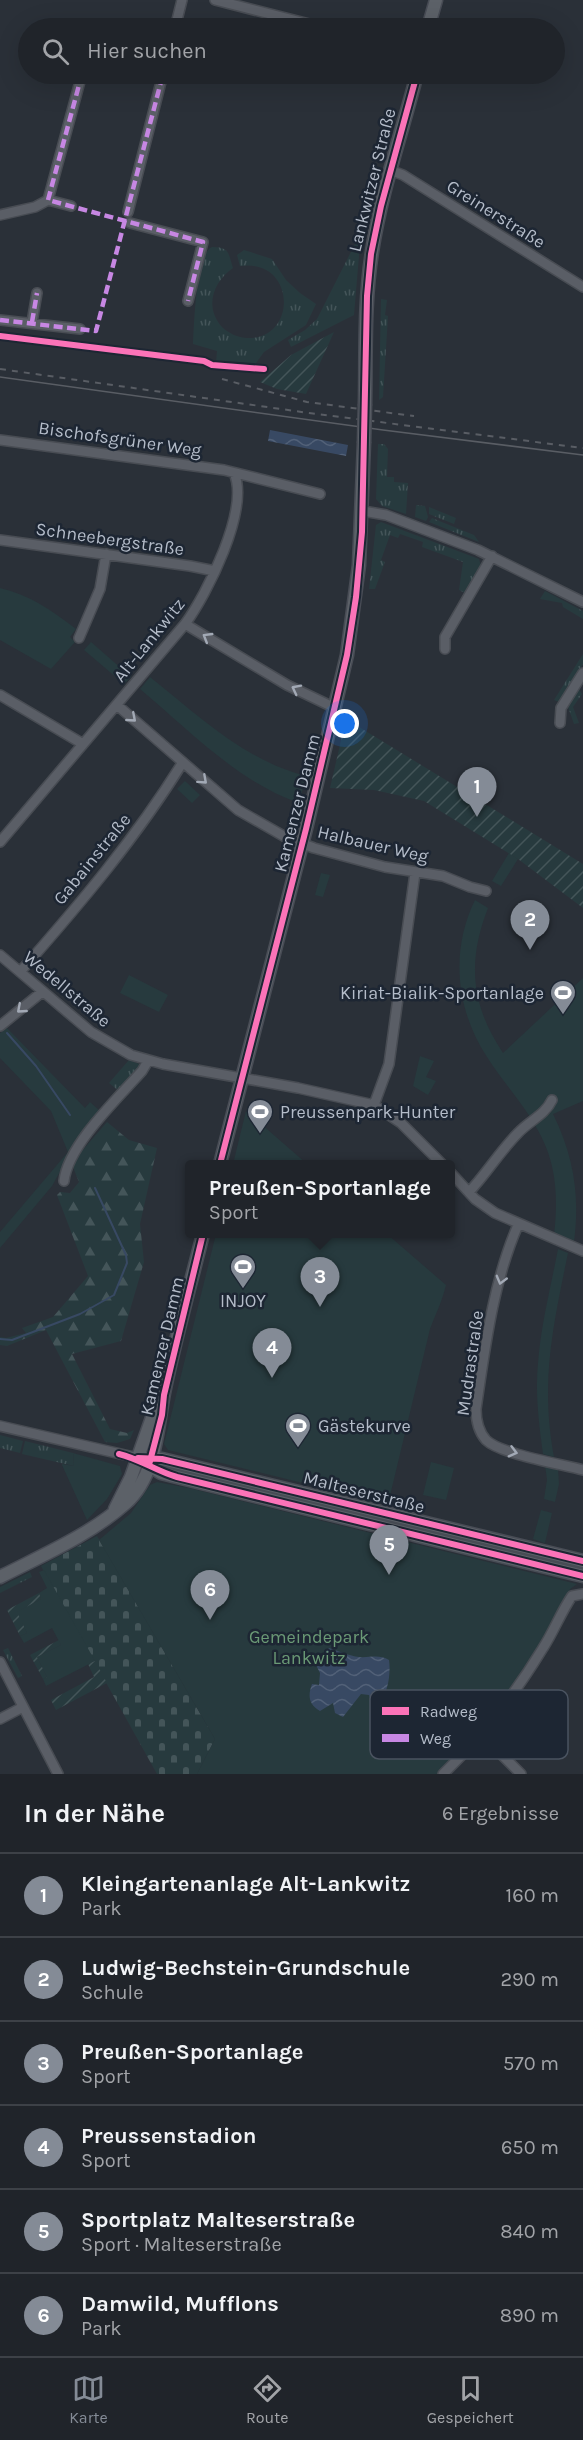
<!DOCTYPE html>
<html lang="de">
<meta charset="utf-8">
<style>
body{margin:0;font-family:Karla,sans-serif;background:#282c32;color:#f1f3f6}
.you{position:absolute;left:345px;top:724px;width:21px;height:21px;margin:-15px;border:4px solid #fff;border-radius:50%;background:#1a73e8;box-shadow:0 0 0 9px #1a73e833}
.badge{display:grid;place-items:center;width:39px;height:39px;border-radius:50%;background:#848b96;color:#fff;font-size:20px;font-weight:700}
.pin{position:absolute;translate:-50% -50px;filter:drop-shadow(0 2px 3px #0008)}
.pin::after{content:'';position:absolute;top:32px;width:21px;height:18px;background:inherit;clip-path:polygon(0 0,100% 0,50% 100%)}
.popup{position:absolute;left:185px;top:1160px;width:270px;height:78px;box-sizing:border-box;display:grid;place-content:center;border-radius:6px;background:#20242a;filter:drop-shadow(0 2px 4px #0005);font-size:20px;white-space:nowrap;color:#a2a4a8}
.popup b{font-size:22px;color:#f1f3f6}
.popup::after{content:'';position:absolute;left:50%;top:100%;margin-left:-12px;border:12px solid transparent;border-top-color:#20242a}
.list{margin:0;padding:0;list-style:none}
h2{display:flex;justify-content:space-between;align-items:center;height:78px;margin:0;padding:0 24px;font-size:26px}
h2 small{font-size:20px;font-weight:400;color:#a2a4a8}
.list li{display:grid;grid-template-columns:39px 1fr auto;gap:18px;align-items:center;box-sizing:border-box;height:84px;padding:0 24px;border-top:2px solid #3d4147}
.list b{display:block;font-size:22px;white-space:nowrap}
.list p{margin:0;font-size:20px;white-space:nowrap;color:#a2a4a8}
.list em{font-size:20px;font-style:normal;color:#a2a4a8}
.icon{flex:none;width:33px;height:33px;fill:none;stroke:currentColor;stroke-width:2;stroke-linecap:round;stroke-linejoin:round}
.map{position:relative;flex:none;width:583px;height:1774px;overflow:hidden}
.search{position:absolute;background:#20242a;box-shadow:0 6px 24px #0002;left:18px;right:18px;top:18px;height:66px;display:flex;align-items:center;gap:15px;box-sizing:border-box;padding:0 21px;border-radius:33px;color:#a2a4a8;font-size:22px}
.sheet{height:582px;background:#20242a}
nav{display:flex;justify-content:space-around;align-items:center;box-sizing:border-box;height:84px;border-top:2px solid #3d4147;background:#20242a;font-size:16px;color:#a2a4a8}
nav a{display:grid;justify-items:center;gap:3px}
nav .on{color:#848b96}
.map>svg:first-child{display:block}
</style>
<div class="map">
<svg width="583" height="1774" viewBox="0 0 583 1774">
<defs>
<pattern id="grass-tufts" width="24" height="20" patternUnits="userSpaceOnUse" patternTransform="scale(1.5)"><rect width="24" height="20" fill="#273a3e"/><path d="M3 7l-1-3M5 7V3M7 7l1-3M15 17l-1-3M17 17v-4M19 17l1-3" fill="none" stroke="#445559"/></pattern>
<pattern id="forest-firs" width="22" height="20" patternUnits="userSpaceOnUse" patternTransform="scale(1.5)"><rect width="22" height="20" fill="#273a3e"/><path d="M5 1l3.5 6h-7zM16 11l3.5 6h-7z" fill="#445559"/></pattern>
<pattern id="cemetery-stones" width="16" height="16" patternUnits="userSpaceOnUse" patternTransform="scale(1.5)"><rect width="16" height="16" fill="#273a3e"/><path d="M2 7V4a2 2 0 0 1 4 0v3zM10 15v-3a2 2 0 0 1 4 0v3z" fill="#445559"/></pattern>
<pattern id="garden-furrows" width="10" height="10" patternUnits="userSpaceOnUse" patternTransform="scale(1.5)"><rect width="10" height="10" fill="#273a3e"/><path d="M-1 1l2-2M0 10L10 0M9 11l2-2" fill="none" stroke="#445559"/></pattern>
<pattern id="water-waves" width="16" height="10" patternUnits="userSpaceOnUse" patternTransform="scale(1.5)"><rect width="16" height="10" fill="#384963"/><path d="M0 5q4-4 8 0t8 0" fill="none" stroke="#526178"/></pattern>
</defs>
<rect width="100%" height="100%" fill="#2a3038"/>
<path fill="url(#grass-tufts)" d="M361 232 354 315 291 347 288 340 305 330 317 319Z
M212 247C230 247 228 253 233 268 213 282 204 307 222 327 228 333 237 337 246 338 298 341 297 258 240 266L237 255 244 250 272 259 286 280 300 293 316 304 306 325 264 352 253 367 216 363 217 351 193 344C194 326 196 253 212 247Z
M381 299 387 300 385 315 388 316 383 397 379 400Z
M378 444H384L388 449 387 477H394V482L408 483 406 514 382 506 376 499Z
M416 505 425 506 428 517 426 521 415 517Z
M429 507 456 518 454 524 429 514Z
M432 518 474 535 479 542 429 522Z
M381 522 479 559 481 566 465 593 459 590 463 562 422 547 423 542 400 534 398 538 390 535 381 560 385 562 375 589H369L376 525Z
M545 591 583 611V619L563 607 562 603 540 599Z
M583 654V664L559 702 554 700Z
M579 689 582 694 573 707 579 723 574 724 568 707Z
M129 1060 139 1064V1069L120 1092 109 1083Z
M0 1435 23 1441 20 1453 0 1448Z
M25 1441 73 1453 74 1466 22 1454Z
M184 1470 318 1501 317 1505 183 1472Z
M323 1502 583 1565V1569L553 1565 323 1508Z
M30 1572 32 1577 0 1593V1587Z
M8 1648 22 1676 18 1678 3 1650Z"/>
<path fill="url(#forest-firs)" d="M107 1122 129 1140 157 1148 140 1224 144 1262 121 1341 72 1354 110 1429 127 1433 134 1430 130 1439 117 1443 105 1442 46 1330 7 1346 0 1345V1337L6 1338 26 1333 22 1328 53 1317 88 1276 57 1195 60 1192 70 1193 79 1182 73 1167 81 1152Z"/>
<path fill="url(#cemetery-stones)" d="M97 1536 215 1739 197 1774H157L41 1566Z"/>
<path fill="#273a3e" d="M0 588C30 595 51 610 76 629L70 637 75 642 51 669 0 640Z
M91 642 131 677 124 684 84 650Z
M150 677C199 716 244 760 306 776L299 803C238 782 189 730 140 689Z
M185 781 200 795 192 803 177 789Z
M509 853 518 859 501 886 492 881Z
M321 873 330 875 323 897 315 895Z
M475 900 488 908C467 962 471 1005 503 1053L583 978V1101L553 1114C574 1157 580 1196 574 1242L554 1235C558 1201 557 1167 541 1136 527 1107 504 1084 487 1057 456 1010 450 951 475 900Z
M129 975 168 995 159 1012 120 993Z
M7 1028 85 1108 90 1102 102 1113 74 1146 52 1186 0 1248V1232L68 1152 51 1111 0 1058V1033Z
M420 1056 434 1061 426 1077 436 1081 428 1095 413 1086Z
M246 1111 252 1116 307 1164H233Z
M216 1234H387L446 1285C442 1302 436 1313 430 1329L388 1504 168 1450 164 1444Z
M558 1249 568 1253C553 1327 540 1381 554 1457L543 1454C539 1424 535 1394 538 1363 541 1324 551 1286 558 1249Z
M73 1453 120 1466 122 1474 107 1499 87 1520 62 1465V1464L74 1466Z
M431 1462 454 1468 446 1500 423 1495Z
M545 1465 558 1469 559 1484 555 1502 544 1499 547 1480Z
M157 1482 189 1488 577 1584 570 1589C535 1659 492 1719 437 1774H197L215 1739 99 1540 131 1513 150 1485Z
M541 1510 552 1513 545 1543 533 1539Z
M44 1570 95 1661 46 1686 43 1679 47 1677 37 1657 61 1645 52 1628 24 1643 20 1636 27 1633 16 1612 41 1599 39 1593 47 1588 39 1572Z"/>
<path fill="url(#garden-furrows)" d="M334 332 306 394 277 389 260 382 291 355Z
M346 719 583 864V908L518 859 424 801 374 790 330 788Z
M39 1593 41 1599 17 1612 27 1633 20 1636 7 1610Z
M59 1640 61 1645 37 1657 47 1677 43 1679 30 1655Z
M95 1661 107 1683 56 1710 51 1700 94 1677 88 1664Z"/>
<path fill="url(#water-waves)" d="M270 430 348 445 346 456 268 441Z
M329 1648C339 1651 349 1656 359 1657 370 1658 379 1654 389 1660 391 1673 388 1695 378 1704H371L369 1695 361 1694 343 1717 335 1713 333 1703 320 1711C308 1704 308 1695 312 1684L319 1685 320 1673 315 1663Z"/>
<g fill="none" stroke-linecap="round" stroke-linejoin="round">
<path stroke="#384963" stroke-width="2" d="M7 1033 36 1066 70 1115
M0 1339 12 1340 80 1314 114 1295 127 1263 126 1255 95 1188"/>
<defs>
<path id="minor" d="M215 0 325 28
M175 28 182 0
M390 170 403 175 583 287
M48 200 82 74
M128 212 163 74
M0 215 35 207 48 200 71 206
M130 223 203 242 188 301
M0 320 80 329
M32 322 37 293
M0 440 224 470 320 494
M363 511 386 515 478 550 583 602
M0 540 190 566 215 571
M185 624 287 685 335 708
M79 638 100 589 106 554
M445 649V637L492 556
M0 695 83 744
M117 705 238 810 287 838 314 848 385 867 443 876 470 887 486 891
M560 723 561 708 583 673
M0 842 185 624C207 594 250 509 234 473
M0 955 91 1032 131 1055 163 1064 298 1088 374 1105 401 1123 442 1164
M20 972C79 905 136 838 183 762
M0 1026 42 992
M374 1105 389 1064 415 873
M451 1173 475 1199 495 1213 583 1251
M64 1181C68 1145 118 1098 142 1071L148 1061
M469 1192C487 1173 500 1151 518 1133 529 1121 545 1115 552 1100
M518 1225C493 1282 485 1348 476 1409 476 1421 478 1431 486 1440 500 1454 561 1464 583 1470
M0 1426 138 1458
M0 1662 58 1774
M0 1719 23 1707
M481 1734 521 1774
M443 1774C482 1737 515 1694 543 1648 554 1631 561 1612 572 1596L583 1594"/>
<path id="major" d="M428 28 436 0
M365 404C366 353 364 302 372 252 381 192 402 133 417 74
M220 1164 306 829 347 655 359 565 364 443
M138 1458 161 1473 177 1477 583 1576
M138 1458 162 1459 583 1561
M115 1509 131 1477 154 1412 162 1398
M0 1577C43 1555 90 1535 126 1503 156 1476 157 1430 164 1393 175 1340 190 1286 203 1234"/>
</defs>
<use href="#minor" stroke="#484c53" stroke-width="12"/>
<use href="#major" stroke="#484c55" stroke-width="15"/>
<use href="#minor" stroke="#5a5e66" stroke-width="9"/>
<use href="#major" stroke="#5c6168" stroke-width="12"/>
<path stroke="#595d64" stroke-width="1.5" d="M0 377 383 430 583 455"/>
<path stroke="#595d64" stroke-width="2" stroke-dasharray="6 6" stroke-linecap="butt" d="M0 369 309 413 583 448
M222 379 307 402 414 416"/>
<defs>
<path id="major-bridge" d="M364 443 365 404"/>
</defs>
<use href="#major-bridge" stroke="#484c55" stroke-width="15" stroke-linecap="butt"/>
<use href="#major-bridge" stroke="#5c6168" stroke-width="12"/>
<path stroke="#c787e3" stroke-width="4.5" stroke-dasharray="9 4.5" stroke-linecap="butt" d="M82 74 48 200 203 242 188 301
M0 320 96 331 163 74
M32 322 37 293"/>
<defs>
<path id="cycleway" d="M0 336 204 361 212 365 264 369
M220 1164 306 829 347 655 356 597 362 532 367 296 371 254 381 206 417 74
M119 1454C140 1459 156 1471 177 1477L583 1576
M138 1458 162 1459 583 1561
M149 1465 162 1415 164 1395 203 1234"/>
</defs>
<use href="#cycleway" stroke="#1d2633" stroke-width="10"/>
<use href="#cycleway" stroke="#fb73b8" stroke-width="6"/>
</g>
<defs><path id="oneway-chevron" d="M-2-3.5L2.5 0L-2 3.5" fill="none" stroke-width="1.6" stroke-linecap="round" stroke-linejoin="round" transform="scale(1.5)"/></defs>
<g stroke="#a2a9b5">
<use href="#oneway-chevron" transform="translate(207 637) rotate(-149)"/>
<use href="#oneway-chevron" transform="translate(296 689) rotate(-153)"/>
<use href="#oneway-chevron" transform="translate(132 718) rotate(41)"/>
<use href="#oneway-chevron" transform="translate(203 780) rotate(42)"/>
<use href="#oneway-chevron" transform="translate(21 1009) rotate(139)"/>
<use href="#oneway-chevron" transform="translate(501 1280) rotate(105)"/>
<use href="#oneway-chevron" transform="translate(513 1452) rotate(15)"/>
</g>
<defs>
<symbol id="stadium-pin" viewBox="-11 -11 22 30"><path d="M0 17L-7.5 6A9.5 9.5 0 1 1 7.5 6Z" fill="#848b96" stroke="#1d2633"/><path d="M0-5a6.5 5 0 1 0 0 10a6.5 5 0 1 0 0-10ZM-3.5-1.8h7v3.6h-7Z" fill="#fff"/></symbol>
</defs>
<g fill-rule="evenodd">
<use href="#stadium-pin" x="548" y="978" width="30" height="40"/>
<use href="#stadium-pin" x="245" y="1097" width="30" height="40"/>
<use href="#stadium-pin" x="228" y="1252" width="30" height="40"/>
<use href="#stadium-pin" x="283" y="1411" width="30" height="40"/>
</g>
<g text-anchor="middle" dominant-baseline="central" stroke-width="5" stroke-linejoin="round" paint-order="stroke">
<g font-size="18" fill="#b4bcc9" stroke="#1d2633">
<text transform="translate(372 180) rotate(-76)">Lankwitzer Straße</text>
<text transform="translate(496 214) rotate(32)">Greinerstraße</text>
<text transform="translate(120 439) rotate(8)">Bischofsgrüner Weg</text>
<text transform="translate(110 539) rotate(8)">Schneebergstraße</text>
<text transform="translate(149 640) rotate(-51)">Alt-Lankwitz</text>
<text transform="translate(297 803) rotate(-76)">Kamenzer Damm</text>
<text transform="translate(373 844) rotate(13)">Halbauer Weg</text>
<text transform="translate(92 859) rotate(-51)">Gabainstraße</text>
<text transform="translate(67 989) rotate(40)">Wedellstraße</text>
<text transform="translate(162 1346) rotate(-77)">Kamenzer Damm</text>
<text transform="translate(470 1363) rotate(-82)">Mudrastraße</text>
<text transform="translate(364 1492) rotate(14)">Malteserstraße</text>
</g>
<g font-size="18" fill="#b4bcc9" stroke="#1d2633" text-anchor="start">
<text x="544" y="993" text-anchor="end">Kiriat-Bialik-Sportanlage</text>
<text x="280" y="1112">Preussenpark-Hunter</text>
<text x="243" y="1301" text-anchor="middle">INJOY</text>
<text x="318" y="1426">Gästekurve</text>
</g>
<g font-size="18" fill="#6b9a76" stroke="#1d2633">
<text x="309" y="1637">Gemeindepark<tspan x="309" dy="21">Lankwitz</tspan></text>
</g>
</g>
<rect x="370" y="1690" width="198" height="69" rx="9" fill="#1d2633" stroke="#4a5360" stroke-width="1.5"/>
<rect x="382" y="1707" width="27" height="8" fill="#fb73b8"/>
<rect x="382" y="1734" width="27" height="8" fill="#c787e3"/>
<g font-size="16" fill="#b4bcc9">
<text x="420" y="1717">Radweg</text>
<text x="420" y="1744">Weg</text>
</g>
</svg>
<div class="you"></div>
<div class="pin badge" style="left:477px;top:817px">1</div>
<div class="pin badge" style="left:530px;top:950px">2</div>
<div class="pin badge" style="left:320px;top:1307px">3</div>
<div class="popup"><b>Preußen-Sportanlage</b>Sport</div>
<div class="pin badge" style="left:272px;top:1378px">4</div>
<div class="pin badge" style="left:389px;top:1575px">5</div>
<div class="pin badge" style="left:210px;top:1620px">6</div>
<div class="search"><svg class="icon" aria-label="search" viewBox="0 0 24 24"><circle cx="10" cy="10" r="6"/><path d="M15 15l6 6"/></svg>Hier suchen</div>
</div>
<section class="sheet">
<h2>In der Nähe<small>6 Ergebnisse</small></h2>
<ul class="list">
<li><span class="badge">1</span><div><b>Kleingartenanlage Alt-Lankwitz</b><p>Park</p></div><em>160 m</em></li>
<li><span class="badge">2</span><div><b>Ludwig-Bechstein-Grundschule</b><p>Schule</p></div><em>290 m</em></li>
<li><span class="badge">3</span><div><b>Preußen-Sportanlage</b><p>Sport</p></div><em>570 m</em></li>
<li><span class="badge">4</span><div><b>Preussenstadion</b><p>Sport</p></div><em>650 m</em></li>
<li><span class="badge">5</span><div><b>Sportplatz Malteserstraße</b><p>Sport · Malteserstraße</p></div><em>840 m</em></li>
<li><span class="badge">6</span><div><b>Damwild, Mufflons</b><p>Park</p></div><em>890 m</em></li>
</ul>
</section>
<nav>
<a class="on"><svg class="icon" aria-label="map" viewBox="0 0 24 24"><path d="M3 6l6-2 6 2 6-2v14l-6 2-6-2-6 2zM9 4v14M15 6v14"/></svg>Karte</a>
<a><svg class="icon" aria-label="directions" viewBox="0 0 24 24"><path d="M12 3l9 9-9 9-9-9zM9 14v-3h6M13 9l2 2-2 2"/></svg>Route</a>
<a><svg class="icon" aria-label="saved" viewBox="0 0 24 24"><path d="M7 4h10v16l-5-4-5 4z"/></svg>Gespeichert</a>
</nav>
